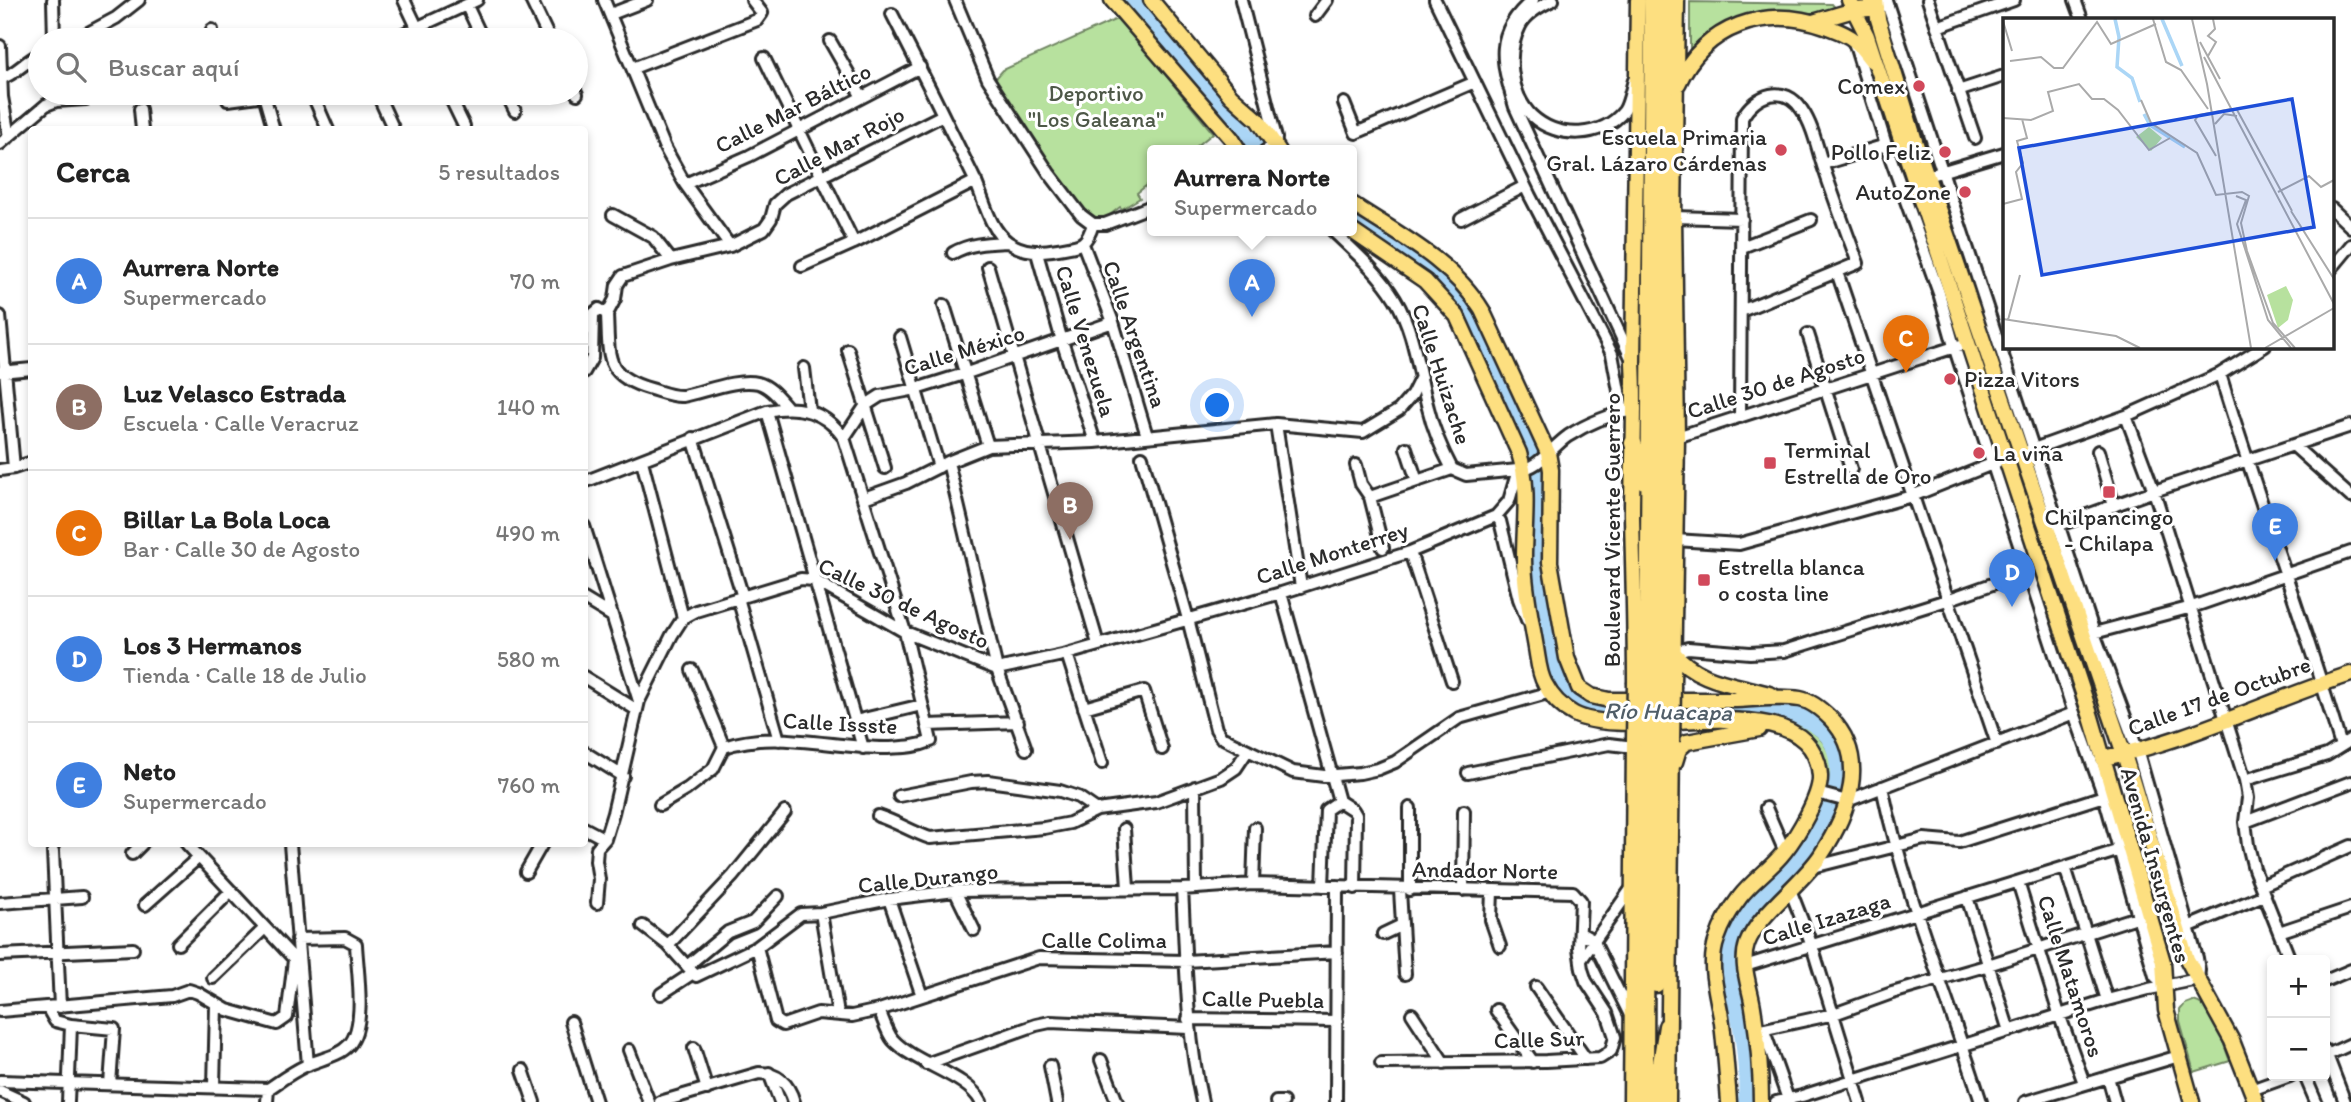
<!DOCTYPE html>
<html lang="es">
<meta charset="utf-8">
<style>
body{margin:0;font-family:Itim,sans-serif;background:#f6f6f6;color:#222}
.controls{position:absolute;right:21px;bottom:21px;display:grid;overflow:hidden;border-radius:7px;box-shadow:0 4px 10px #0003}
.controls button{width:63px;height:63px;display:grid;place-items:center;padding:0;border:0;border-bottom:2px solid #e0e0e0;background:#fff;color:#222;font:35px sans-serif}
.you{position:absolute;left:1218px;top:406px;width:24px;height:24px;margin:-18px;border:5px solid #fff;border-radius:50%;background:#1a73e8;box-shadow:0 0 0 10px #1a73e833}
.badge{display:grid;place-items:center;width:46px;height:46px;border-radius:50%;background:#d1495b;color:#fff;font-size:23px;font-weight:700}
.pin{position:absolute;translate:-50% -58px;filter:drop-shadow(0 2px 4px #0008)}
.pin::after{content:'';position:absolute;top:37px;width:24px;height:21px;background:inherit;clip-path:polygon(0 0,100% 0,50% 100%)}
.popup{position:absolute;left:1147px;top:145px;width:210px;height:91px;box-sizing:border-box;display:grid;place-content:center;border-radius:7px;background:#fff;filter:drop-shadow(0 2px 5px #0005);font-size:23px;white-space:nowrap;color:#767676}
.popup b{font-size:26px;color:#222}
.popup::after{content:'';position:absolute;left:50%;top:100%;margin-left:-14px;border:14px solid transparent;border-top-color:#fff}
.list{margin:0;padding:0;list-style:none}
h2{display:flex;justify-content:space-between;align-items:center;height:91px;margin:0;padding:0 28px;font-size:30px}
h2 small{font-size:23px;font-weight:400;color:#767676}
.list li{display:grid;grid-template-columns:46px 1fr auto;gap:21px;align-items:center;box-sizing:border-box;height:126px;padding:0 28px;border-top:2px solid #e0e0e0}
.list b{display:block;font-size:26px;white-space:nowrap}
.list p{margin:0;font-size:23px;white-space:nowrap;color:#767676}
.list em{font-size:23px;font-style:normal;color:#767676}
.icon{flex:none;width:38px;height:38px;fill:none;stroke:currentColor;stroke-width:2;stroke-linecap:round;stroke-linejoin:round}
.map{position:relative;flex:none;width:2351px;height:1102px;overflow:hidden}
.search{position:absolute;background:#fff;box-shadow:0 4px 10px #0003;left:28px;top:28px;width:560px;height:77px;display:flex;align-items:center;gap:18px;box-sizing:border-box;padding:0 24px;border-radius:38px;color:#767676;font-size:26px}
.panel{position:absolute;background:#fff;box-shadow:0 4px 10px #0003;left:28px;top:126px;width:560px;height:721px;border-radius:7px}
.map>svg:first-child{display:block}
</style>
<div class="map">
<svg width="2351" height="1102" viewBox="0 0 2351 1102">
<rect width="100%" height="100%" fill="#fff"/>
<filter id="ink" filterUnits="userSpaceOnUse"><feTurbulence type="fractalNoise" baseFrequency=".0143" numOctaves="2"/><feDisplacementMap in="SourceGraphic" scale="14" xChannelSelector="R" yChannelSelector="G"/><feConvolveMatrix kernelMatrix="1 2 1 2 8 2 1 2 1" color-interpolation-filters="sRGB"/></filter>
<g filter="url(#ink)">
<path fill="#b7e19e" stroke="#718664" stroke-width="2" d="M1690 2 1832 4 1838 11 1832 16 1741 22 1690 62Z
M1119 18 1213 133 1191 151H1152V181L1137 193 1140 198 1122 209 1120 207 1097 225 990 85 1003 70Z
M1758 702 1803 704 1843 734 1847 773C1845 763 1845 749 1840 741 1825 712 1786 708 1758 702Z
M1769 716C1811 722 1835 740 1834 785L1829 784C1821 729 1802 727 1752 717Z
M2193 1001C2215 1005 2222 1042 2230 1061L2194 1072 2180 1022V1010L2185 1004Z"/>
<g fill="none" stroke-linecap="round" stroke-linejoin="round">
<path stroke="#abd6f6" stroke-width="18" d="M1129 0 1227 112 1258 151
M1352 219C1397 250 1444 278 1475 324L1531 448 1538 472 1537 579 1556 678 1562 692 1575 702 1591 710 1793 713C1816 722 1834 732 1838 759 1845 801 1808 845 1782 876 1762 899 1734 923 1728 954 1723 976 1735 996 1740 1017 1745 1040 1749 1078 1747 1102"/>
<defs>
<path id="minor" d="M53 0 54 40
M404 0 423 40
M531 0 550 40
M604 0 665 148 685 184 730 246
M955 0 988 79 1049 173 1081 215 1093 224
M1241 0 1276 138 1275 145 1265 151
M1435 0 1530 196 1612 354 1623 412
M1533 0C1492 33 1502 63 1515 107L1632 360
M1553 0C1542 5 1526 14 1520 26 1506 53 1510 94 1532 116 1558 140 1602 138 1624 111 1629 104 1631 90 1634 80
M1928 0 1975 138
M2075 0 2082 19
M467 6 483 40
M611 14 647 0
M892 14C920 68 947 122 973 176 984 197 988 228 1008 242 1024 253 1040 252 1058 249 1080 245 1086 247 1093 224
M1315 16 1327 0
M1937 27 2014 0
M75 40 116 18 139 0
M212 40V30
M390 40 477 0
M830 41 862 97
M1854 42 1886 145 1939 293 1954 346 2074 713 2104 796 2155 976 2165 986
M0 46 2 97 9 137
M764 58 854 243
M633 68 757 20 762 13 752 0
M0 79C16 74 25 61 40 54
M1958 91 2004 76
M576 92 577 94
M225 93 228 100 258 96 268 93
M312 93 328 130
M377 93 394 130
M448 93 464 126
M506 93 515 111
M264 95 274 130
M1344 103 1356 133 1475 82
M140 109 142 130
M0 144 46 105 56 101 86 99
M1823 164 1886 145
M1927 176 2004 153
M685 184 749 156 920 67
M2332 209 2351 227
M613 215 653 237 671 260
M1674 217 1742 219
M1461 219 1525 186
M1093 224H1105L1152 206
M1333 231C1355 252 1380 274 1395 299 1415 332 1418 372 1428 408 1433 429 1442 450 1452 469
M1083 244 1113 322 1147 436
M1742 247 1811 220
M953 253C970 243 989 243 1008 242
M1037 253 1062 341 1095 442
M802 266 854 243 976 181
M988 267 1098 644
M2332 268 2351 245
M1837 272 1997 744
M944 305 988 446
M607 314 615 299 617 285 623 276 671 260 730 246 764 229 771 219 775 204 786 194 943 115
M0 316 14 468
M1808 334 1851 469
M900 337 939 467
M848 350 885 468
M804 368 809 410
M0 372 32 369
M584 372 592 358 593 314 599 309 607 314C609 357 604 376 651 389 661 392 673 397 683 396 704 392 737 378 758 383 770 386 779 398 787 407
M2220 374C2258 499 2304 621 2341 746
M767 411 863 748
M2126 416 2154 491 2245 780 2248 798 2245 822 2248 845 2254 869 2290 960
M1740 417 1742 118C1755 94 1785 83 1802 110 1813 126 1817 147 1823 166 1834 198 1846 231 1858 263L1741 311
M1276 424 1301 587
M1677 437 1961 345
M693 438 743 597
M844 438 866 405 880 396 916 389 967 373 1113 322
M2294 446 2351 497
M1406 448 1417 481
M2028 451 2126 416 2220 374 2265 346
M2098 451 2114 506
M1142 457 1188 619 1216 729 1221 737 1293 772 1324 776 1360 773 1378 769 1395 762 1459 718 1551 692
M642 461 683 618
M948 462 997 669 1026 749
M1356 465 1361 484 1370 497 1383 548
M1452 469 1466 475 1518 470
M0 470 14 468 32 462
M584 482 767 411C799 404 825 411 844 438L905 632 931 741C917 747 903 747 888 748 835 749 775 729 724 747L713 769 687 789 660 805
M1370 497 1452 469
M864 498 906 483 948 462 988 446 1095 442 1276 424 1363 432 1399 410 1412 395 1421 377
M1496 516 1500 521 1519 599 1527 620
M584 526 639 701
M2054 527 2154 491 2351 426
M1675 540 1739 544 1912 496 1997 462
M1410 552 1452 681
M1281 593 1339 801
M738 598 779 740
M584 599 612 616
M2094 633 2192 607 2351 552
M1673 652 1688 648 1750 653 1784 651 1947 600 2029 571
M1067 654 1102 763
M997 669 1067 654 1281 593 1410 552 1496 516 1509 501 1518 470C1538 469 1552 447 1568 436 1588 423 1612 414 1636 409
M692 670 724 747
M584 677 637 710
M1084 708 1144 691 1162 749
M855 721 922 705
M927 725 1018 722
M584 752 623 776
M1468 773 1609 744 1634 747
M2245 780 2327 755 2351 740
M1195 787 1196 888
M1882 787C1905 895 1948 997 1981 1102
M1817 793 1847 801 2074 713
M899 796 971 782 988 781 1060 791 1078 797 1097 810
M1339 801 1353 810 1356 815 1355 888
M1410 808V890
M1766 808 1785 852
M878 816C897 822 912 832 930 838L1044 828 1070 823 1097 810 1156 802 1221 778 1236 768 1248 750
M2245 822 2351 782
M584 828 605 839
M1124 829 1128 888
M187 844 298 963
M290 844 308 1065
M53 851 60 1007
M132 854 142 844
M1813 867 1924 839 1959 842 2104 796
M2065 867 2107 1000
M526 872 542 844
M2018 882 2059 1014 2084 1083
M1253 884 1255 828
M1323 886 1326 810 1339 801
M2261 886 2351 846
M1182 889C1186 961 1186 1032 1202 1102
M1400 890 1405 974
M1463 890 1464 811
M1492 890 1491 920 1500 946
M955 891 974 930
M1791 892 1812 946 1860 1102
M1967 897 2009 1031
M889 899 922 996
M0 903 82 897
M597 903 599 879 596 861 597 848 605 839 613 813 639 701 672 635 683 618 696 611 801 579 814 580 905 632 997 669
M145 905 199 857
M821 913 838 1014
M643 926 668 945 696 976 757 947 801 914 821 913 889 899 955 891 1182 889 1253 884 1573 892 1581 901 1579 948 1582 969 1586 981 1607 1013 1615 1037 1611 1051 1600 1058 1546 1061 1381 1063
M2183 929 2264 895
M2279 932 2351 908
M1580 933 1593 940 1630 1015
M1383 934 1402 925
M178 944 231 891
M668 945 733 876 785 812
M757 947 776 1021 783 1025 818 1013 852 1016 879 1010 1039 958 1186 961 1337 952
M0 955 133 949
M1581 960 1633 886
M687 966 728 932 753 922 778 896
M1745 966 2120 850
M213 978 265 928
M2325 981 2351 970
M1536 987 1586 1059
M661 994 693 973
M47 1007 55 1021 71 1025 114 1029 110 1084
M879 1010C883 1019 887 1033 893 1040 915 1064 968 1075 981 1102
M1496 1010 1533 1062
M0 1011 172 996 189 990 198 993 227 1010 277 1024 287 1017 294 960
M1412 1014 1444 1063
M1188 1019 1337 1021
M571 1022 596 1102
M1756 1031 1834 1014 1892 993 1982 967 2140 916
M1764 1031 1789 1102
M694 1048 707 1089
M629 1050 649 1102
M2325 1050 2345 1102
M2327 1055 2351 1044
M1101 1060 1117 1102
M926 1064 1036 1025 1050 1022 1189 1028
M1050 1066 1057 1102
M523 1070 534 1102
M769 1073 780 1102
M2305 1076 2316 1102
M2108 1077 2115 1102
M0 1081 268 1089
M214 1086 216 1005
M2251 1090 2290 1076
M0 1091 24 1102
M68 1102 71 1025
M267 1102 268 1089C280 1081 292 1072 305 1066 319 1059 338 1057 349 1045 367 1025 357 970 356 944L345 938 297 939
M660 1102 759 1073C778 1073 789 1084 794 1102
M1276 1102H1283
M1336 1102 1337 886
M1776 1102 1802 1096 2107 1000 2149 989 2198 979 2199 970 2197 958 2137 749 2094 633 1886 0
M2025 1102 2179 1056"/>
<path id="major" d="M1112 0 1232 139 1239 151
M1151 0 1231 96 1258 120 1279 151
M1849 0 1867 36 2091 717 2163 962 2166 1010 2192 1102
M1876 0 1878 19 1915 141 2124 754 2187 959 2232 1041 2256 1102
M1813 22 1854 10 1869 9 1874 0
M1678 84C1705 25 1766 5 1825 26 1835 30 1846 33 1854 40 1861 46 1866 54 1872 61
M1352 204C1398 234 1453 262 1482 310L1548 453 1551 470 1550 562 1567 658 1579 688 1591 696 1609 700C1650 700 1691 700 1732 700 1754 700 1778 695 1800 699 1812 701 1823 711 1831 719 1870 759 1848 814 1821 855 1802 884 1758 914 1747 944 1740 964 1750 987 1753 1007 1758 1038 1761 1070 1761 1102
M1352 231 1425 281 1457 316 1519 453C1530 488 1524 522 1524 558 1524 588 1531 618 1536 648 1538 659 1539 674 1545 684 1551 696 1561 707 1574 714 1631 744 1813 679 1820 776 1821 796 1797 836 1784 852 1771 869 1752 881 1740 897 1730 910 1722 924 1717 939 1707 966 1718 995 1722 1023 1725 1049 1727 1075 1729 1102
M1673 652C1698 683 1737 684 1772 695
M1635 682C1635 626 1633 570 1632 514 1632 463 1636 413 1633 363L1638 0
M1673 686 1677 437 1674 217 1677 0
M2103 758C2188 742 2269 700 2351 674
M1675 762 1679 749 1687 742 1759 729
M1631 1102 1634 740
M1668 1102 1672 742"/>
<path id="highway" d="M1633 443 1644 481
M1648 681 1653 0
M1661 683 1665 0
M1656 984 1660 742
M1645 1102 1646 740
M1655 1102 1667 1026"/>
</defs>
<use href="#minor" stroke="#2b2b2b" stroke-width="16"/>
<use href="#major" stroke="#2b2b2b" stroke-width="19"/>
<use href="#highway" stroke="#2b2b2b" stroke-width="21"/>
<use href="#minor" stroke="#fff" stroke-width="10"/>
<use href="#major" stroke="#fddf80" stroke-width="14"/>
<use href="#highway" stroke="#fddf80" stroke-width="16"/>
<defs>
<path id="major-bridge" d="M1634 740 1635 682
M1672 742 1673 686"/>
<path id="highway-bridge" d="M1646 740 1648 681
M1660 742 1661 683"/>
</defs>
<use href="#major-bridge" stroke="#2b2b2b" stroke-width="19" stroke-linecap="butt"/>
<use href="#highway-bridge" stroke="#2b2b2b" stroke-width="21" stroke-linecap="butt"/>
<use href="#major-bridge" stroke="#fddf80" stroke-width="14"/>
<use href="#highway-bridge" stroke="#fddf80" stroke-width="16"/>
</g>
</g>
<g fill="#d1495b" stroke="#fff" stroke-width="2.5">
<circle cx="1919" cy="86" r="7"/>
<circle cx="1781" cy="150" r="7"/>
<circle cx="1945" cy="152" r="7"/>
<circle cx="1965" cy="192" r="7"/>
<circle cx="1950" cy="379" r="7"/>
<circle cx="1979" cy="453" r="7"/>
<rect x="1763" y="456" width="14" height="14" rx="3.5"/>
<rect x="2102" y="485" width="14" height="14" rx="3.5"/>
<rect x="1697" y="573" width="14" height="14" rx="3.5"/>
</g>
<g text-anchor="middle" dominant-baseline="central" stroke-width="6" stroke-linejoin="round" paint-order="stroke">
<g font-size="23" fill="#2b2b2b" stroke="#fff" text-anchor="end">
<text x="1905" y="86">Comex</text>
<text x="1767" y="137">Escuela Primaria<tspan x="1767" dy="26">Gral. Lázaro Cárdenas</tspan></text>
<text x="1931" y="152">Pollo Feliz</text>
<text x="1951" y="192">AutoZone</text>
<text x="1964" y="379" text-anchor="start">Pizza Vitors</text>
<text x="1784" y="450" text-anchor="start">Terminal<tspan x="1784" dy="26">Estrella de Oro</tspan></text>
<text x="1993" y="453" text-anchor="start">La viña</text>
<text x="2109" y="517" text-anchor="middle">Chilpancingo<tspan x="2109" dy="26">- Chilapa</tspan></text>
<text x="1718" y="567" text-anchor="start">Estrella blanca<tspan x="1718" dy="26">o costa line</tspan></text>
</g>
<g font-size="23" fill="#4e5848" stroke="#fff">
<text x="1096" y="93">Deportivo<tspan x="1096" dy="26">"Los Galeana"</tspan></text>
</g>
<g font-size="23" fill="#2b2b2b" stroke="#fff">
<text transform="translate(793 108) rotate(-27)">Calle Mar Báltico</text>
<text transform="translate(839 146) rotate(-28)">Calle Mar Rojo</text>
<text transform="translate(1135 334) rotate(71)">Calle Argentina</text>
<text transform="translate(1086 341) rotate(73)">Calle Venezuela</text>
<text transform="translate(964 350) rotate(-17)">Calle México</text>
<text transform="translate(1442 374) rotate(72)">Calle Huizache</text>
<text transform="translate(1776 383) rotate(-18)">Calle 30 de Agosto</text>
<text transform="translate(1612 530) rotate(-90)">Boulevard Vicente Guerrero</text>
<text transform="translate(1332 553) rotate(-18)">Calle Monterrey</text>
<text transform="translate(904 603) rotate(25)">Calle 30 de Agosto</text>
<text transform="translate(2219 696) rotate(-20)">Calle 17 de Octubre</text>
<text transform="translate(840 723) rotate(3)">Calle Issste</text>
<text transform="translate(2156 865) rotate(74)">Avenida Insurgentes</text>
<text transform="translate(1485 870) rotate(1)">Andador Norte</text>
<text transform="translate(928 878) rotate(-6)">Calle Durango</text>
<text transform="translate(1826 919) rotate(-17)">Calle Izazaga</text>
<text x="1104" y="940">Calle Colima</text>
<text transform="translate(2071 976) rotate(72)">Calle Matamoros</text>
<text transform="translate(1263 999) rotate(1)">Calle Puebla</text>
<text transform="translate(1539 1039) rotate(-2)">Calle Sur</text>
</g>
<g font-size="24" font-style="italic" fill="#515e68" stroke="#fff">
<text transform="translate(1668 711) rotate(1)">Río Huacapa</text>
</g>
</g>
<g transform="translate(2003 18)">
<rect width="331" height="331" fill="#fff"/>
<path d="M146 109 159 120 148 133 133 119ZM283 268 290 282 285 302 275 310 264 277Z" fill="#b7e19e"/>
<path fill="none" stroke="#abd6f6" stroke-width="3.5" d="M112 1 116 19 114 49 129 60 137 84M159 1 179 48M141 96 147 107 182 129"/>
<path fill="none" stroke="#aaa" stroke-width="2" d="M150 1 163 44 178 52 205 91M189 1 204 66 248 330M0 3 9 33M197 24 217 61M205 38 213 24 205 18 212 11 210 1M201 39 331 286M7 43 38 39 51 50H60L94 4 108 26 153 6M138 82 148 105 194 135 213 177 239 174 246 178 238 205 244 233 270 305 292 330M233 90 289 193M0 100 28 102 50 93 45 74 76 66 89 81H101L115 92 146 132 167 120M212 106 221 96 234 98M213 138 192 102 196 97 228 91M275 174 306 158 318 169 331 162M233 178 243 182 234 206 265 302 288 330M0 186 19 181 13 154 20 145 14 123 24 120 19 101M288 193 331 261M0 301 113 318 137 330M5 302 17 257M262 330 331 290"/>
<path fill="#1d4ed8" fill-opacity="0.15" stroke="#1d4ed8" stroke-width="3.5" d="M289 81 311 209 39 257 16 130Z"/>
<rect width="331" height="331" fill="none" stroke="#2b2b2b" stroke-width="3.5"/>
</g>
</svg>
<div class="controls">
<button>+</button>
<button>−</button>
</div>
<div class="you"></div>
<div class="pin badge" style="left:1252px;top:317px;background:#3f7fe0">A</div>
<div class="popup"><b>Aurrera Norte</b>Supermercado</div>
<div class="pin badge" style="left:1070px;top:540px;background:#8d6e63">B</div>
<div class="pin badge" style="left:1906px;top:373px;background:#e8710a">C</div>
<div class="pin badge" style="left:2012px;top:607px;background:#3f7fe0">D</div>
<div class="pin badge" style="left:2275px;top:561px;background:#3f7fe0">E</div>
<div class="search"><svg class="icon" aria-label="search" viewBox="0 0 24 24"><circle cx="10" cy="10" r="6"/><path d="M15 15l6 6"/></svg>Buscar aquí</div>
<section class="panel">
<h2>Cerca<small>5 resultados</small></h2>
<ul class="list">
<li><span class="badge" style="background:#3f7fe0">A</span><div><b>Aurrera Norte</b><p>Supermercado</p></div><em>70 m</em></li>
<li><span class="badge" style="background:#8d6e63">B</span><div><b>Luz Velasco Estrada</b><p>Escuela · Calle Veracruz</p></div><em>140 m</em></li>
<li><span class="badge" style="background:#e8710a">C</span><div><b>Billar La Bola Loca</b><p>Bar · Calle 30 de Agosto</p></div><em>490 m</em></li>
<li><span class="badge" style="background:#3f7fe0">D</span><div><b>Los 3 Hermanos</b><p>Tienda · Calle 18 de Julio</p></div><em>580 m</em></li>
<li><span class="badge" style="background:#3f7fe0">E</span><div><b>Neto</b><p>Supermercado</p></div><em>760 m</em></li>
</ul>
</section>
</div>
